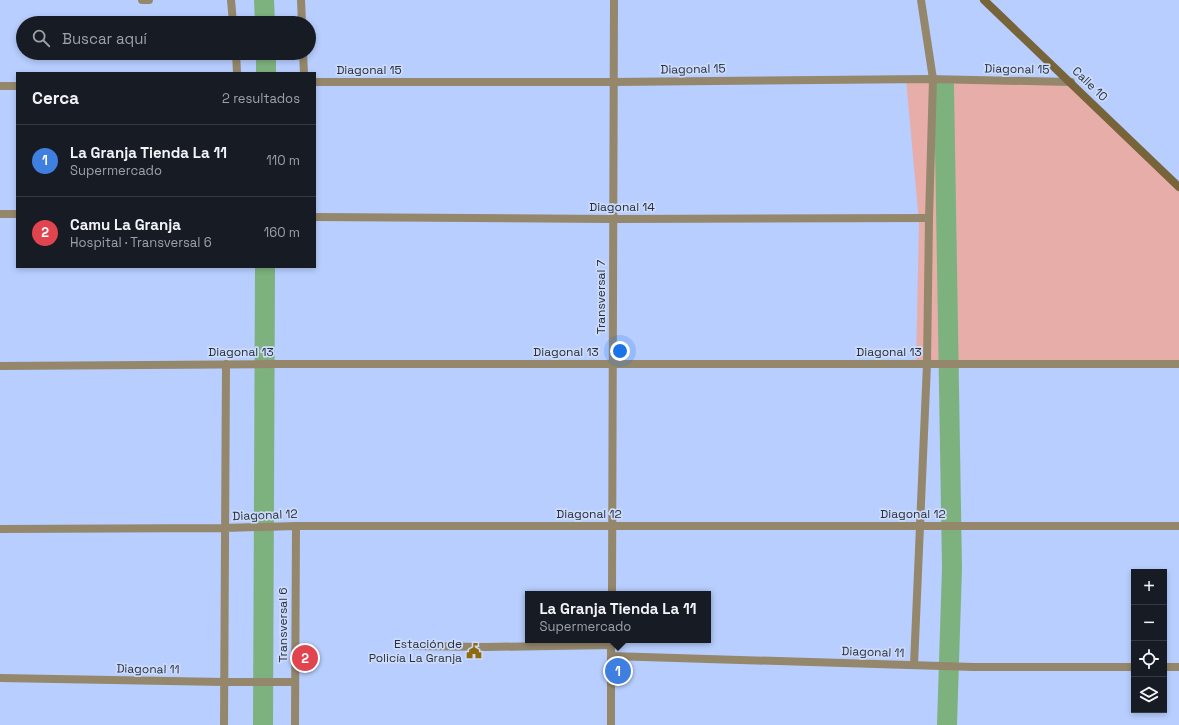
<!DOCTYPE html>
<html lang="es">
<meta charset="utf-8">
<style>
body{margin:0;font-family:"Space Grotesk",sans-serif;background:#242831;color:#f1f3f6}
.controls{position:absolute;right:12px;bottom:12px;display:grid;overflow:hidden;border-radius:0px;box-shadow:0 2px 6px #0003}
.controls button{width:36px;height:36px;display:grid;place-items:center;padding:0;border:0;border-bottom:1px solid #363941;background:#171b24;color:#f1f3f6;font:20px sans-serif}
.you{position:absolute;left:620px;top:351px;width:14px;height:14px;margin:-10px;border:3px solid #fff;border-radius:50%;background:#1a73e8;box-shadow:0 0 0 6px #1a73e833}
.badge{display:grid;place-items:center;width:26px;height:26px;border-radius:50%;background:#8e6b0f;color:#fff;font-size:13px;font-weight:700}
.pin{position:absolute;translate:-50% -50%;border:2px solid #fff;box-shadow:0 1px 4px #0006}
.popup{position:absolute;left:525px;top:591px;width:186px;height:52px;box-sizing:border-box;display:grid;place-content:center;border-radius:0px;background:#171b24;filter:drop-shadow(0 1px 3px #0005);font-size:13px;white-space:nowrap;color:#9ea1a6}
.popup b{font-size:15px;color:#f1f3f6}
.popup::after{content:'';position:absolute;left:50%;top:100%;margin-left:-8px;border:8px solid transparent;border-top-color:#171b24}
.list{margin:0;padding:0;list-style:none}
h2{display:flex;justify-content:space-between;align-items:center;height:52px;margin:0;padding:0 16px;font-size:17px}
h2 small{font-size:13px;font-weight:400;color:#9ea1a6}
.list li{display:grid;grid-template-columns:26px 1fr auto;gap:12px;align-items:center;box-sizing:border-box;height:72px;padding:0 16px;border-top:1px solid #363941}
.list b{display:block;font-size:15px;white-space:nowrap}
.list p{margin:0;font-size:13px;white-space:nowrap;color:#9ea1a6}
.list em{font-size:13px;font-style:normal;color:#9ea1a6}
.icon{flex:none;width:22px;height:22px;fill:none;stroke:currentColor;stroke-width:2;stroke-linecap:round;stroke-linejoin:round}
.map{position:relative;flex:none;width:1179px;height:725px;overflow:hidden}
.search{position:absolute;background:#171b24;box-shadow:0 2px 6px #0003;left:16px;top:16px;width:300px;height:44px;display:flex;align-items:center;gap:10px;box-sizing:border-box;padding:0 14px;border-radius:22px;color:#9ea1a6;font-size:15px}
.panel{position:absolute;background:#171b24;box-shadow:0 2px 6px #0003;left:16px;top:72px;width:300px;height:196px;border-radius:0px}
.map>svg:first-child{display:block}
</style>
<div class="map">
<svg width="1179" height="725" viewBox="0 0 1179 725">
<rect width="100%" height="100%" fill="#b7ceff"/>
<path fill="#e7aea9" d="M906 79 1071 82 1179 187V364H916L919 223Z"/>
<g fill="none" stroke-linecap="round" stroke-linejoin="round">
<path stroke="#7db27e" stroke-width="20" d="M264 0 265 23
M266 73V53
M944 86 952 568 947 725
M263 725 265 267"/>
<path stroke="#94876c" stroke-width="8" d="M414 646 486 647 611 645
M914 665 927 364 929 218 933 79 921 0"/>
<path stroke="#94876c" stroke-width="8" d="M142 0H149
M231 0 233 23
M301 0 302 23
M236 53 237 73
M303 53 304 73
M315 82H614L929 79 1071 82
M0 86H17
M0 214H17
M315 217 613 219 929 218
M0 366 280 364H1179
M0 529 224 528 296 526H1179
M612 594 614 0
M611 656 974 667H1134
M1164 667H1179
M0 678 224 682H295
M224 725 226 364
M295 725 296 526
M611 725V640"/>
<path stroke="#77643b" stroke-width="8" d="M984 0 1179 187"/>
</g>
<defs>
<symbol id="civic-bare" viewBox="-9 -9 18 18"><path d="M-.6-6.5H3V-4.5H.6V-3L4-1V1h2V6H-6V1h2V-1L-.6-3ZM-1.2 2.5V6h2.4V2.5Z" fill="#8e6b0f" stroke="#cddbf9" stroke-width="2.5" paint-order="stroke"/></symbol>
</defs>
<g fill-rule="evenodd">
<use href="#civic-bare" x="463" y="640" width="22" height="22"/>
</g>
<g text-anchor="middle" dominant-baseline="central" stroke-width="3.5" stroke-linejoin="round" paint-order="stroke">
<g font-size="12" fill="#273042" stroke="#cddbf9">
<text transform="translate(693 69) rotate(-1)">Diagonal 15</text>
<text transform="translate(1017 69) rotate(1)">Diagonal 15</text>
<text x="369" y="70">Diagonal 15</text>
<text transform="translate(1090 84) rotate(44)">Calle 10</text>
<text x="622" y="207">Diagonal 14</text>
<text transform="translate(601 297) rotate(-90)">Transversal 7</text>
<text x="241" y="352">Diagonal 13</text>
<text x="566" y="352">Diagonal 13</text>
<text x="889" y="352">Diagonal 13</text>
<text x="589" y="514">Diagonal 12</text>
<text x="913" y="514">Diagonal 12</text>
<text transform="translate(265 515) rotate(-2)">Diagonal 12</text>
<text transform="translate(283 625) rotate(-90)">Transversal 6</text>
<text transform="translate(873 652) rotate(2)">Diagonal 11</text>
<text transform="translate(148 669) rotate(1)">Diagonal 11</text>
</g>
<g font-size="12" fill="#273042" stroke="#cddbf9" text-anchor="end">
<text x="462" y="644">Estación de<tspan x="462" dy="14">Policía La Granja</tspan></text>
</g>
</g>
</svg>
<div class="controls">
<button>+</button>
<button>−</button>
<button><svg class="icon" aria-label="locate" viewBox="0 0 24 24"><circle cx="12" cy="12" r="6"/><path d="M12 2v4M12 18v4M2 12h4M18 12h4"/></svg></button>
<button><svg class="icon" aria-label="layers" viewBox="0 0 24 24"><path d="M12 4l9 5-9 5-9-5zM3 14l9 5 9-5"/></svg></button>
</div>
<div class="you"></div>
<div class="pin badge" style="left:618px;top:671px;background:#3f7fe0">1</div>
<div class="popup"><b>La Granja Tienda La 11</b>Supermercado</div>
<div class="pin badge" style="left:305px;top:658px;background:#e0444e">2</div>
<div class="search"><svg class="icon" aria-label="search" viewBox="0 0 24 24"><circle cx="10" cy="10" r="6"/><path d="M15 15l6 6"/></svg>Buscar aquí</div>
<section class="panel">
<h2>Cerca<small>2 resultados</small></h2>
<ul class="list">
<li><span class="badge" style="background:#3f7fe0">1</span><div><b>La Granja Tienda La 11</b><p>Supermercado</p></div><em>110 m</em></li>
<li><span class="badge" style="background:#e0444e">2</span><div><b>Camu La Granja</b><p>Hospital · Transversal 6</p></div><em>160 m</em></li>
</ul>
</section>
</div>
